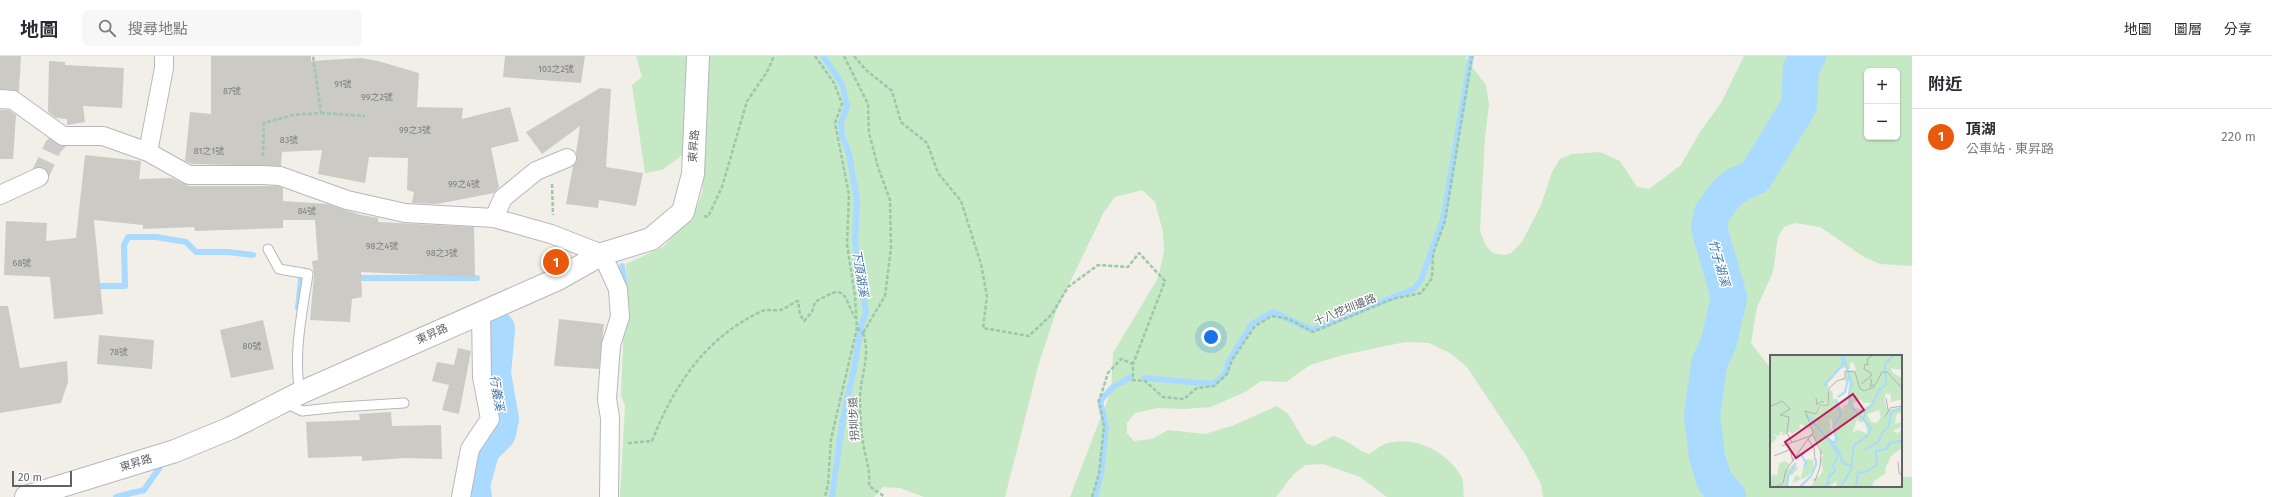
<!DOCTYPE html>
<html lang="zh-TW">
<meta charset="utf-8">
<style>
body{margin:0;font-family:"Fira Sans","Noto Sans TC",sans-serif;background:#f7f7f7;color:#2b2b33}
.controls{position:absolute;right:12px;top:12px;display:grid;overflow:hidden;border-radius:6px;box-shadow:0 1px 3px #0004}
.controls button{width:36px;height:36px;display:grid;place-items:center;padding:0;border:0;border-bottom:1px solid #e1e1e2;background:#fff;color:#2b2b33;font:20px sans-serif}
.scale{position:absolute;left:12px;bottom:10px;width:60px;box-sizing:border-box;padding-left:4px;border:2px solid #5f6368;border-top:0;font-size:11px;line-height:14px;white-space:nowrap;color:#5f6368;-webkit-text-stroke:3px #fff;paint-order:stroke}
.you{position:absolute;left:1211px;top:281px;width:14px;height:14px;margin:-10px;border:3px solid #fff;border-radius:50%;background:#1a73e8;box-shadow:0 0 0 6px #1a73e833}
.badge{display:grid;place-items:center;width:26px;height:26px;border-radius:50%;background:#ea580c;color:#fff;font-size:13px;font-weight:700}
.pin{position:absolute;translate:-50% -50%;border:2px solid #fff;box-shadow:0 1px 4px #0006}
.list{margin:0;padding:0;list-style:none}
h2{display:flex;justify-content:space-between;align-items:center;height:52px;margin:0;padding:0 16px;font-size:17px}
h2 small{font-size:13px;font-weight:400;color:#7c7c81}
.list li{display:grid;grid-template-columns:26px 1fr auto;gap:12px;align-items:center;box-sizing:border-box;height:56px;padding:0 16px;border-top:1px solid #e1e1e2}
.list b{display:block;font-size:15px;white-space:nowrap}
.list p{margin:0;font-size:13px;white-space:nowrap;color:#7c7c81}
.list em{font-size:13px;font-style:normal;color:#7c7c81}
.icon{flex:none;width:22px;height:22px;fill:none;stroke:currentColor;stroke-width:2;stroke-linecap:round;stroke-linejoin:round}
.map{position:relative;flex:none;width:1912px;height:441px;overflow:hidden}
header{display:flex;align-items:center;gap:24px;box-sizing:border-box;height:56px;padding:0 20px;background:#fff;border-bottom:1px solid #e1e1e2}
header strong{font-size:19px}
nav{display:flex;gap:22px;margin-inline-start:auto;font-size:14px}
.search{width:280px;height:36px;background:#f7f7f7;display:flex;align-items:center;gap:10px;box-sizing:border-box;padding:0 14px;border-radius:6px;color:#7c7c81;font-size:15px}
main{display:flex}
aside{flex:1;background:#fff}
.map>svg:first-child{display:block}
</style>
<header>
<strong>地圖</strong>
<div class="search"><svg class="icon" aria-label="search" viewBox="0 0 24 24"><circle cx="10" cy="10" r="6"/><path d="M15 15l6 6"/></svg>搜尋地點</div>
<nav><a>地圖</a><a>圖層</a><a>分享</a></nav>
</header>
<main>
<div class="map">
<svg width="1912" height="441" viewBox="0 0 1912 441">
<rect width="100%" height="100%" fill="#f1efe8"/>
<path fill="#c5e8c5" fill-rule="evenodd" d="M636 0H690L685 97 662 114 645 117 632 29 642 21Z
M709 0H1467L1466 3 1486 29 1489 48 1485 81 1480 175 1486 190 1493 197 1504 199 1511 197 1522 186 1541 149 1552 116 1560 103 1572 98 1600 96 1620 105 1637 131 1649 133 1681 109 1700 76 1721 47 1744 0H1912V210L1880 208 1864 201 1820 171 1795 167 1784 171 1778 181 1773 216 1757 251 1751 287 1771 313V430H1901V421H1912V441H1543L1541 428 1525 398 1467 311 1450 297 1429 287 1405 286 1343 299 1310 309 1286 326 1261 325 1247 335 1211 351 1184 353 1158 352 1135 357 1127 367V377L1134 385 1152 383 1168 374 1205 378 1232 370 1277 350 1288 358 1306 387 1314 390 1333 380C1348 383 1355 393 1369 398 1374 395 1380 390 1385 388 1413 378 1449 396 1462 422 1464 427 1463 436 1464 441H1387L1360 421 1323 408 1305 409 1293 419 1276 441H1070L1111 335 1113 297 1158 222 1164 195 1163 176 1155 146 1142 134 1115 141 1104 156 1057 253 1039 307 1005 441H924L900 432 883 431 874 441H620L625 350 621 339 624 268 628 249 626 208 663 191 685 167 697 151 702 137 704 115ZM1867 15H1897V81H1867Z"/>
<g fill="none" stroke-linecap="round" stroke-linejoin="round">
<path stroke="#aadaff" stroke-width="6" d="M823 0 842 28 847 50 841 67 842 79 849 98 857 144 855 185 866 256 861 270 854 313 843 362 832 441
M622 210 625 232
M355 222H477
M93 230H125L124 189 128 181H156L186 186 196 196H228L253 199
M298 252 301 224
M1144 322 1213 328 1225 318 1229 305 1252 268 1273 256 1312 274 1414 233 1421 224 1443 164 1471 0
M116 441 144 434 160 411
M1095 441 1101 417 1106 371 1100 345 1113 331 1131 321"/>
<path stroke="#aadaff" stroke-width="36" d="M474 441 472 429 482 393 498 377 501 363 493 318 497 273
M1728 441 1714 424 1707 400 1702 360 1709 308 1719 286 1729 241 1709 172 1712 157 1725 139 1735 130 1755 121 1799 50 1801 12 1808 0"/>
</g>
<path fill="#cccac5" d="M0 0H21L19 35 0 33Z
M211 0H311V5L361 2 378 5 419 17 417 51 463 52 462 63 510 51 519 85 491 92 499 131 494 137 437 148 412 147 414 136 407 134 408 102 369 101 365 127 318 118 322 94 282 96 281 110 192 108 185 105 190 56 211 58Z
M505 0H585L581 27 503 21Z
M49 5 65 6V9L124 12 122 52 83 50 85 66 67 69V63L56 62 48 56Z
M600 32 611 33 606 111 643 117 636 150 599 144 598 152 566 148 573 110 577 104 576 96 580 70 542 98 526 76Z
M0 54H9L16 59 13 103H0Z
M85 99 141 105 139 123 172 122 189 130H278L283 132V145L327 148 361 159 378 162V166L474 171 475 221 361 216 362 241 352 243 350 266 310 264 314 219 312 205 318 204 315 164H283V172L195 175 194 171 143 173V169L94 164 103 258 54 263 50 221 4 219 6 165 47 167 46 185 76 182Z
M0 250H8L20 312 67 305 68 326 61 347 0 357Z
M559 263 604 268 599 313 554 310Z
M263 264 274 313 231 322 220 274Z
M99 279 154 284 152 313 97 308Z
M458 292 471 295 459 358 442 354 449 329 432 325 437 306 454 309Z
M391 356 392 370 441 369 442 403 406 402 362 405V400L308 402 306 366 360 364 359 358Z"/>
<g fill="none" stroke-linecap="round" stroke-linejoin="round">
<path stroke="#ccccc8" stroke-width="18" stroke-dasharray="18 9" stroke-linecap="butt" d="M39 121 53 91 63 80"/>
<defs>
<path id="service" d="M268 193 279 213 308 218C302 257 293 298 300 337
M286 347 302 355 340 351 404 347"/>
<path id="minor" d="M0 43 13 44 63 80H103L148 96 189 119H262L280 120 347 144 405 157 494 162 551 178 602 198 618 233 620 261 611 289 607 343 610 362 609 441
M148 96 164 12V0
M0 139 39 121
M494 162 503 142 536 115 567 102
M461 441 470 393 490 363 482 321 481 256"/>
<path id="tertiary" d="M26 441 175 395 231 372 300 337 558 223 602 198 651 183 683 156 693 118 698 0"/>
</defs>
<use href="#service" stroke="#b5b8bc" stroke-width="11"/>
<use href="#minor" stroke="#b5b8bc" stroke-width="20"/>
<use href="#tertiary" stroke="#b5b8bc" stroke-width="24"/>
<path stroke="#9cc7a9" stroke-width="2.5" stroke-dasharray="4 2" stroke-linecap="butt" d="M815 0 834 27 842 48 835 67 849 139 847 188 855 241 857 272 831 383 828 428 825 441
M844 0 868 48 869 77 878 111 890 144 891 192 885 240 863 277
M854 0 866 14 892 35 901 66 927 87 938 117 961 145 981 208 987 240 983 272 1029 280 1052 258 1068 231 1098 209 1128 211 1139 197 1165 225 1133 308
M321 57 365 60
M263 100 264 67 293 59 321 57 313 0
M552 128 553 159
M704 160 708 161 722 131 747 45 767 16 774 0
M857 272 863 277
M863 277C871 299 861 318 860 341 860 359 861 379 865 397 868 410 870 415 869 430L885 441
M628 387 652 385C674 329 705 282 762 255 767 253 774 255 780 254 785 253 792 247 798 245L800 258 804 265 812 256 815 246C846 228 842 236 855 262
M1092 441 1099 417 1104 370 1099 345 1108 317 1121 303 1133 308V324L1145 325 1163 341 1184 343 1197 332 1214 330 1227 318 1232 304 1255 270 1272 260 1289 263 1313 276 1392 243 1421 237 1432 222 1433 198 1445 165 1472 0"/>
<use href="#service" stroke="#fff" stroke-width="9"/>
<use href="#minor" stroke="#fff" stroke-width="18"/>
<use href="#tertiary" stroke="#fff" stroke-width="22"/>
</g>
<g text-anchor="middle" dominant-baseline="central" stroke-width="3" stroke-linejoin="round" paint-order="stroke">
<g font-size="9" fill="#7a7d7f">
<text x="556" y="13">103之2號</text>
<text x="343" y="28">91號</text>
<text x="232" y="35">87號</text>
<text x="377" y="41">99之2號</text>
<text x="415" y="74">99之3號</text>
<text x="289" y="84">83號</text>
<text x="209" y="95">81之1號</text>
<text x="464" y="128">99之4號</text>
<text x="307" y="155">84號</text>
<text x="382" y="190">98之4號</text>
<text x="442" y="197">98之3號</text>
<text x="22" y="207">68號</text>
<text x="252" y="290">80號</text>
<text x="119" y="296">78號</text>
</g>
<g font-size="11" fill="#5f6368" stroke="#fff">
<text transform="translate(694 90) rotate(-86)">東昇路</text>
<text transform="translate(1345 254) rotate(-22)">十八挖圳邊路</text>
<text transform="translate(432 278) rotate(-24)">東昇路</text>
<text transform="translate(854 363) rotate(-93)">拐圳步道</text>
<text transform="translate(136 407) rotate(-17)">東昇路</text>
</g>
<g font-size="12" font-style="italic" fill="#4174aa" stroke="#fff">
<text transform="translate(1719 207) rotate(74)">竹子湖溪</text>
<text transform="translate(860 217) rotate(81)">下頂湖溪</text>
<text transform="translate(497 337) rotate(81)">行義溪</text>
</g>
</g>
<g transform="translate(1770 299)">
<rect width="132" height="132" fill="#f1efe8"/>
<path d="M0 0H132V15L121 13 123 18 132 23V44L121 47V40L116 38 114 44 117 55 132 52V57L126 60 125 69 132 67V71L123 76 128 78 132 75V93L121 101 115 114 116 118 104 126 102 132H74L75 125 72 132H67L66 126 58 132H41L44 126 41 125 50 121 53 115 50 104 54 100 50 99V90L42 79 43 74 36 62 41 75 31 69 29 71 31 73 22 79 19 76 13 81 11 76 9 81 3 79 7 83 0 90ZM83 7 86 15 76 16 75 24 71 25 79 26 78 49 73 51 74 56 63 43 62 35 59 37V49L53 50 46 60 51 49 58 48V28L64 22 62 20 71 12 80 14V8ZM91 45 94 48H102L93 54 85 53 83 48ZM109 55 111 63 106 68 101 67 97 59ZM59 63 62 66 65 87 57 81 62 79ZM94 64 98 79 88 75 82 78 87 65 92 68ZM36 104 43 105 44 113 38 121 23 128 25 121H29L30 125ZM14 106 19 109 12 128 3 132 0 130V122L4 119 7 121 9 109ZM25 108 21 115 26 111 28 113 21 121 20 116 17 132H7L13 128 16 116Z" fill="#c5e8c5" fill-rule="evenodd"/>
<path fill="none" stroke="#aadaff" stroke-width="2" d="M56 32 55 29 73 10 71 0M68 42 75 37 79 20M36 59 69 96 72 107 80 111M94 63 96 54 101 52 110 34 116 30 115 9 124 0M64 70 71 60 66 44M63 71 67 85M95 95 109 86 112 78 119 71 121 57 132 53M31 99 36 108 34 112M17 132 18 121 26 108M30 132 41 121 46 110V104M57 132 59 121 65 116 63 111 68 100 61 88 67 86M71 132 81 115 84 90 97 81 101 73 80 50 79 38 82 29 73 0M86 132 88 118 95 117 107 110 106 96 116 94 120 88 132 86"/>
<path fill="none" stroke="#b3b3b1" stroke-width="1" d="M100 24 102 25 100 32 104 29M91 29 101 21V18L94 14 95 9 98 10 97 4 104 0M46 43 47 50 52 46 54 48M116 43 118 55M1 51 12 46 20 54 10 60 19 62 17 78 22 87M115 62 120 53 132 51M38 84 44 93 45 105M19 90 23 107M12 91 43 80 51 97 50 112 45 126M4 101 19 95M128 107 129 118 132 120M5 132 13 128 16 115 43 77 35 56 46 59 51 50H58L59 33 67 26 75 23V16L85 17 90 34 94 36 104 32 112 17H117L132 33"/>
<path fill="#c2185b" fill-opacity="0.15" stroke="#c2185b" stroke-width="2" d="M83 39 94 55 26 103 15 87Z"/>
<rect width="132" height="132" fill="none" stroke="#5f6368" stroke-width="2"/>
</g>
</svg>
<div class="controls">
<button>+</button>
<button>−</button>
</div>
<div class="scale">20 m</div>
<div class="you"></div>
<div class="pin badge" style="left:556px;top:206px">1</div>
</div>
<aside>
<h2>附近<small></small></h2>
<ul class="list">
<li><span class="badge">1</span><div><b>頂湖</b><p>公車站 · 東昇路</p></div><em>220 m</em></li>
</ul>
</aside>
</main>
